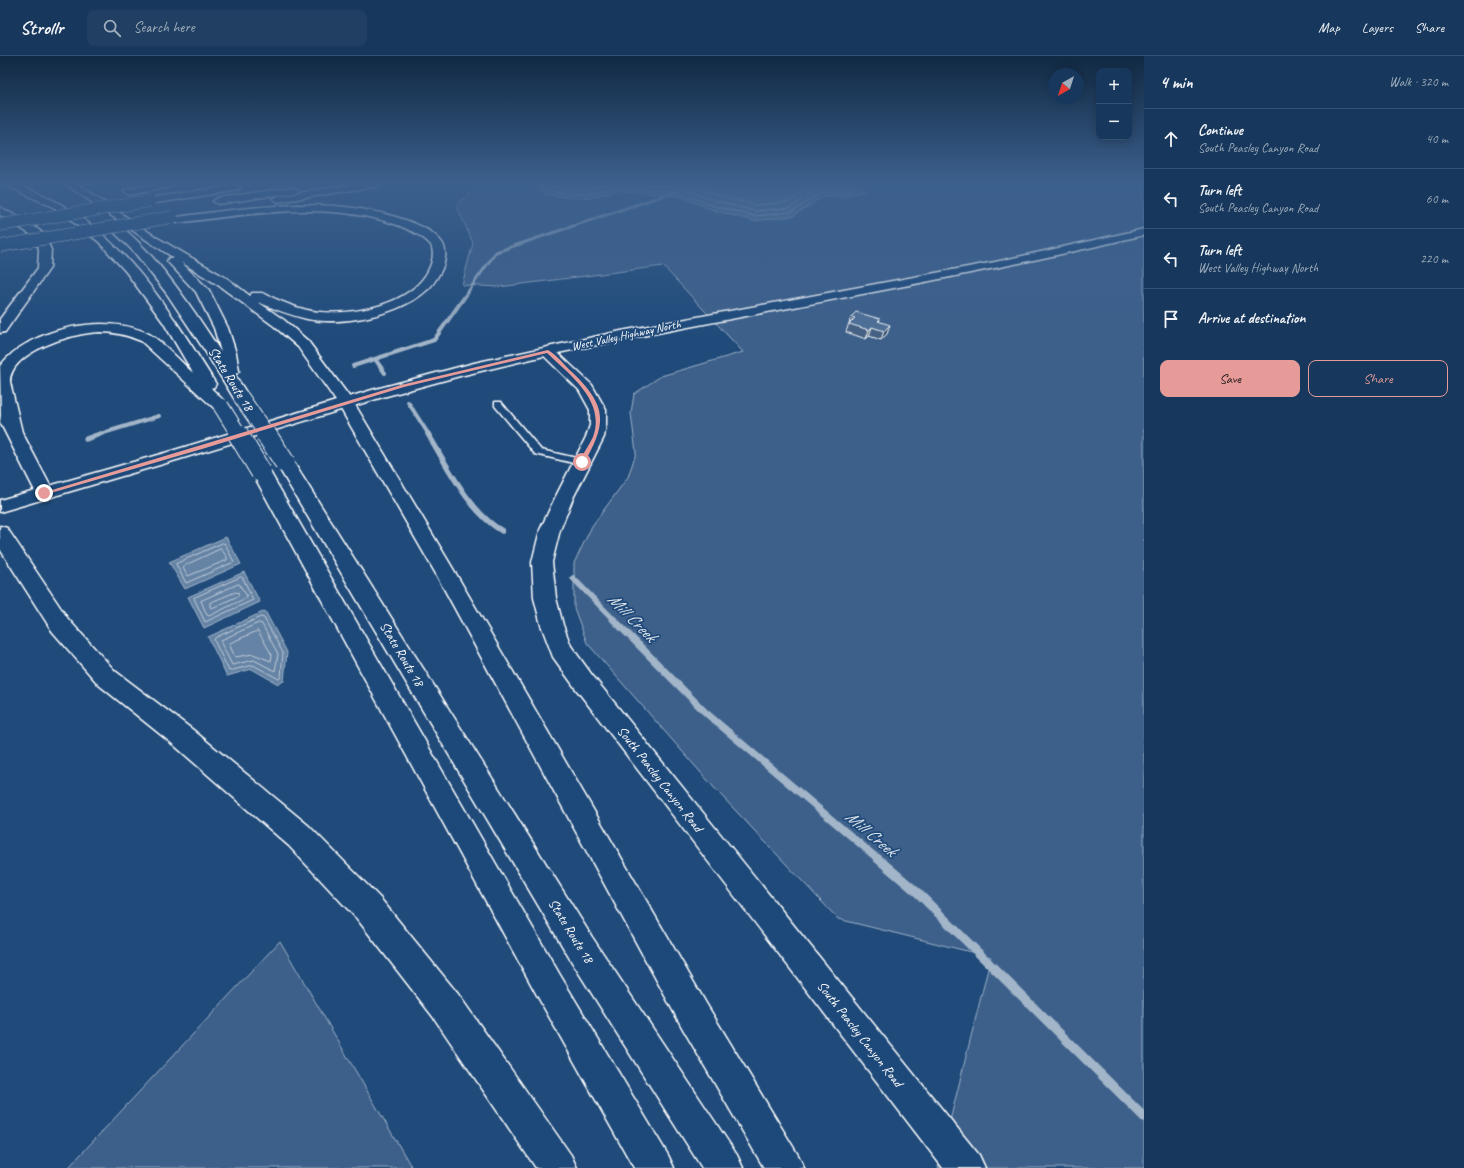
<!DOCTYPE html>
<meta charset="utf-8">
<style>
body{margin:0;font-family:Caveat,sans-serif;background:#203f62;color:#f1f3f6}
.controls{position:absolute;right:12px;top:12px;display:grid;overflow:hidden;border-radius:8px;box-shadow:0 2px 10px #0003}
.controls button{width:36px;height:36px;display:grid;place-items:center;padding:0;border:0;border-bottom:1px solid #365272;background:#17385c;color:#f1f3f6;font:20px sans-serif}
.compass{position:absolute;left:1048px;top:12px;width:36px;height:36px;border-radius:50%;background:#17385c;box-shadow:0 2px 10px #0003;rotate:219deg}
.stop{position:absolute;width:12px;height:12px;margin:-9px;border:3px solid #e69b98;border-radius:50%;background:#fff}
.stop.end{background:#e69b98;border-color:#fff;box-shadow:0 1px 4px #0008}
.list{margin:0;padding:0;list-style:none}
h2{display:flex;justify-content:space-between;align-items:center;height:52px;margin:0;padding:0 16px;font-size:17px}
h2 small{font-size:13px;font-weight:400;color:#9eacbb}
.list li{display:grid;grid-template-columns:26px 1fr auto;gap:12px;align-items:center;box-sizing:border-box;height:60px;padding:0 16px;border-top:1px solid #365272}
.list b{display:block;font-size:15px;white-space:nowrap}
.list p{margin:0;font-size:13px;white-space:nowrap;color:#9eacbb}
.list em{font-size:13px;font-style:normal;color:#9eacbb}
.actions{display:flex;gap:8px;padding:12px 16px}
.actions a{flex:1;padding:9px 0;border:1px solid #e69b98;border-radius:8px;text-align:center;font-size:14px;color:#e69b98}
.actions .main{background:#e69b98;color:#111}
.icon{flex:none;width:22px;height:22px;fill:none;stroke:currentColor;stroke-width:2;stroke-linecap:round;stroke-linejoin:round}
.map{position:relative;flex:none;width:1144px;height:1112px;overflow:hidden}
header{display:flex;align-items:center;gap:24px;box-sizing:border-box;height:56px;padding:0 20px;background:#17385c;border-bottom:1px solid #365272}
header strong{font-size:19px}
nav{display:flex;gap:22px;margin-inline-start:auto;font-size:14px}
.search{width:280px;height:36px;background:#203f62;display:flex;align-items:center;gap:10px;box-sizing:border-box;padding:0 14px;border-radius:8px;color:#9eacbb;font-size:15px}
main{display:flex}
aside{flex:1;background:#17385c}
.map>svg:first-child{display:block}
</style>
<header>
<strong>Strollr</strong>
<div class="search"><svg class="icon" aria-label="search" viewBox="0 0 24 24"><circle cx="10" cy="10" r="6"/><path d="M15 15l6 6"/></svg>Search here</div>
<nav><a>Map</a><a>Layers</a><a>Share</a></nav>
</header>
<main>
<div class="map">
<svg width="1144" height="1112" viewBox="0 0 1144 1112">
<rect width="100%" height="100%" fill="#1f4a7a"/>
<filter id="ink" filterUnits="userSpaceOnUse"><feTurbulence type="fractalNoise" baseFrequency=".025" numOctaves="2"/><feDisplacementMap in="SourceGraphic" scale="8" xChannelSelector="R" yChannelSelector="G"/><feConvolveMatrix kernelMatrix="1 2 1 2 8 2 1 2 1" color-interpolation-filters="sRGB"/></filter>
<g filter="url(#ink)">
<path fill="#3c618b" stroke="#9eb0c5" d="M482 127H1144V1112H938L991 901 838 863 717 735 587 587 574 552V507L592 470 628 421 636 397 631 357 634 338 661 320 743 296 663 210 499 231 462 229 473 187 456 149Z
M280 885 412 1112H68Z"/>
<path fill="#6583a4" stroke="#a3b5c8" d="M528 127H855L865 134 847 140H824L793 160 754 165 713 154 678 140 617 134 593 141 569 142 546 138 529 130Z
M226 481 241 508 185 533 169 506Z
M244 516 260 546 204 572 188 541Z
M265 555 287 596 284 625 278 628 252 613 227 620 208 581Z"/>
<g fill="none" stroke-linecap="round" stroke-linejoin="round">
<path stroke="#c1cddb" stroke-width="1" d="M532 127 548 134 570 138 593 137 617 130 679 136 714 150 755 160 791 156 823 136H846L853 134V127
M544 127C566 135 587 133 609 127
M639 127 681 131 716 145 755 155 790 152 822 131H846L848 127
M687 127 718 140 756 149 788 146 816 127
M223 487 225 488 234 506 186 527 176 508Z
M221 493 227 501V504L188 520 183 512 184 510Z
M241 521 243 522 253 544 205 566 194 542Z
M239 528 247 540 246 542 209 560 207 559 201 545Z
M236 536 239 537 238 540 212 552 210 551V547Z
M261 561 264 562 283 597 281 621 279 623 253 609 229 615 214 584 215 582Z
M259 567 262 568 278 598 275 615 254 604 232 609 221 587 222 584Z
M258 575 272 599 271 605 253 598 235 601 229 588Z"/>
<path stroke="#a3b5c8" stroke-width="3" d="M467 237 496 196 674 136"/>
<path stroke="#a3b5c8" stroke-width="4" d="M375 303 385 317
M353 310 434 284 468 236
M408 346 429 379
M97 379 159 360"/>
<path stroke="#a3b5c8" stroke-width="5.5" d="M428 378C447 409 470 457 502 475
M86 383 100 378
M573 522 614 564"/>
<path stroke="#a3b5c8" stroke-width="7" d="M613 563 706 657 878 803"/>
<path stroke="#a3b5c8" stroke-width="9" d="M877 802 918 837 1144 1061"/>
<defs>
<path id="lane" d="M495 346H501L541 394 585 404V408L582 409 535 398 495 350Z"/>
<path id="secondary" d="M1144 173V179C950 226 753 256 558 297L592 329 606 354V369L604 381 573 442 560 474 552 506 556 542 563 569 571 590 592 619 979 1099 985 1112H943L576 633 553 601 541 569 534 542 532 506 540 474 555 442 586 381 590 369V354L579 334 544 300 460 320 383 341 180 403 0 456V444L168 396 372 334 474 307 621 275 995 206Z"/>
<path id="highway" d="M4 127C18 126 28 132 41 138 122 175 170 255 216 328L214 331 211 332 229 350 227 353 221 355 215 353 141 285C127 279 114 276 99 276 74 277 10 295 10 326L22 376 54 437 52 441 45 443 38 441 36 437 0 366 1 359 0 310C29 272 107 256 149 278 161 284 182 307 193 317L163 266 126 216 99 186 55 152 5 129Z
M64 127H76L156 181 228 223 250 240 252 237H262C280 245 299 254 319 256 355 259 410 249 428 215 432 207 435 198 431 189 422 179 411 175 400 170 330 144 249 158 177 167L171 164 177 161C253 151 334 138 408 165 421 170 435 176 443 188 448 198 444 211 438 220 435 225 432 230 427 234 400 259 343 270 307 263 290 259 274 253 258 246L284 264 308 285 354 347 452 511 707 949 798 1099 804 1112H764L683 973 436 518 338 348 298 291 274 270 218 229 181 206 209 234 228 272 236 297 239 315 235 319 249 341 247 344 241 346 235 344 205 295 167 238 135 197 109 171 111 169H119C157 198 195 256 221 296L214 272 196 236 167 205 169 202H174L148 185Z
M160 127 174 128 169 131 129 139 124 136 125 134Z
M360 127H383L378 130 278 146 273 143 278 140Z
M235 129 240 132 239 134 150 148 145 145 150 142Z
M293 131 298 134 297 136 218 148 213 145 218 142Z
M0 151 35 171 45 179 51 194 50 212 5 276 0 277V263L38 212 39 194 36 182 0 159Z
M285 401 291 403 294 407 592 881 737 1099 743 1112H702L570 903 276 407 279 403Z
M261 410 267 412 270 416 560 919 668 1099 674 1112H634L538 941 252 416 255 412Z
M0 470 7 472 68 563 115 615 193 674 309 770 380 842 458 938 571 1099 577 1112H536L434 962 358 864 289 790 175 690 99 629 52 575 0 493Z"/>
</defs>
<use href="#lane" stroke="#fff" stroke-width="3"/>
<use href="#secondary" stroke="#fff" stroke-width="3"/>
<use href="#highway" stroke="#fff" stroke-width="3"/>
<use href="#lane" fill="#1f4a7a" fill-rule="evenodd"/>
<use href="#secondary" fill="#1f4a7a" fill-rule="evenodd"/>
<use href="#highway" fill="#1f4a7a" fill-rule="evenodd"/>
<defs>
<path id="highway-bridge-far2" d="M0 169 150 145
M0 190 172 161"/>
<path id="highway-bridge-far1" d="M241 341 267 379
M221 350 239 379"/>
<path id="highway-bridge" d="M238 378 261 416
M266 378 285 407"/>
</defs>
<use href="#highway-bridge-far2" stroke="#fff" stroke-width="13" stroke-linecap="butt"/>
<use href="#highway-bridge-far1" stroke="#fff" stroke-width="17" stroke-linecap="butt"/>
<use href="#highway-bridge" stroke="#fff" stroke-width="22" stroke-linecap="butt"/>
<use href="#highway-bridge-far2" stroke="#1f4a7a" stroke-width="12"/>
<use href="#highway-bridge-far1" stroke="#1f4a7a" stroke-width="15"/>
<use href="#highway-bridge" stroke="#1f4a7a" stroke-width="20"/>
</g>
<path fill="#456182" stroke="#fff" d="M851 261 880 263 879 266 887 278 881 284 869 280 866 283 846 276Z"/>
<path fill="#384f6a" stroke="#fff" d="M890 269 887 278 881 284 884 275Z
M872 271 869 280 866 283 869 274Z"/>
<path fill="#507197" stroke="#fff" d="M856 256 880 263 878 265 890 269 884 275 872 271 869 274 849 268 855 262 851 261Z"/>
</g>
<linearGradient id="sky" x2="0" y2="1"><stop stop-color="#112943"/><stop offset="0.45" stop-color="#3c608d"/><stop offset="1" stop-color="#3c608d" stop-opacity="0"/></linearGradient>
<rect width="1144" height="282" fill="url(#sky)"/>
<path fill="#e69b98" d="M548 294C557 299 565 310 573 317 607 350 607 367 584 407L579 406C583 398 589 389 593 381 606 345 570 319 547 297L404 331 202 393 44 439 42 437 401 329Z"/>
<g text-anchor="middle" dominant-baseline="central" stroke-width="3.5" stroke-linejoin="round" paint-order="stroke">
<g font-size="12" fill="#fff" stroke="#1f4a7a">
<text transform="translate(626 279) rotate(-12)">West Valley Highway North</text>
</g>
<g font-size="14" fill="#fff" stroke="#1f4a7a">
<text transform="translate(231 323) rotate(58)">State Route 18</text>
<text transform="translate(402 598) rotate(59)">State Route 18</text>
<text transform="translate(660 723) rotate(52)">South Peasley Canyon Road</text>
<text transform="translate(571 875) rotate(58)">State Route 18</text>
<text transform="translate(860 978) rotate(52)">South Peasley Canyon Road</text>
</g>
<g font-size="18" font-style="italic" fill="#d8e0e8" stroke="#1f4a7a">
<text transform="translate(632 561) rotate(45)">Mill Creek</text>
<text transform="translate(871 777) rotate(40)">Mill Creek</text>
</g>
</g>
</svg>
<div class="controls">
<button>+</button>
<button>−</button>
</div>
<svg class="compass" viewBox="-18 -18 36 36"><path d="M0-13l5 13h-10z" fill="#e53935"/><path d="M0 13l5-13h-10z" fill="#9eacbb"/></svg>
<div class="stop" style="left:582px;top:406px"></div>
<div class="stop end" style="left:44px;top:437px"></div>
</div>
<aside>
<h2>4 min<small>Walk · 320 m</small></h2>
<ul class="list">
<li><svg class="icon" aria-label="ahead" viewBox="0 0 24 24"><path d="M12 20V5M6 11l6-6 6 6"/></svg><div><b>Continue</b><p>South Peasley Canyon Road</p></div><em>40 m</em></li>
<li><svg class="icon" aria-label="left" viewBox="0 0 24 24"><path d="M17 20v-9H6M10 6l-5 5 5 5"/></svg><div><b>Turn left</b><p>South Peasley Canyon Road</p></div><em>60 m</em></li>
<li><svg class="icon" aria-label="left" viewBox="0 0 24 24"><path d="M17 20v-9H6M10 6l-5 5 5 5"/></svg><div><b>Turn left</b><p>West Valley Highway North</p></div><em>220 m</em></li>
<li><svg class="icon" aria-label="arrive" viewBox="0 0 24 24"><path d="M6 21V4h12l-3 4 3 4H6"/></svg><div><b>Arrive at destination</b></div></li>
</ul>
<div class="actions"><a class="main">Save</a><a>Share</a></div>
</aside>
</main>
